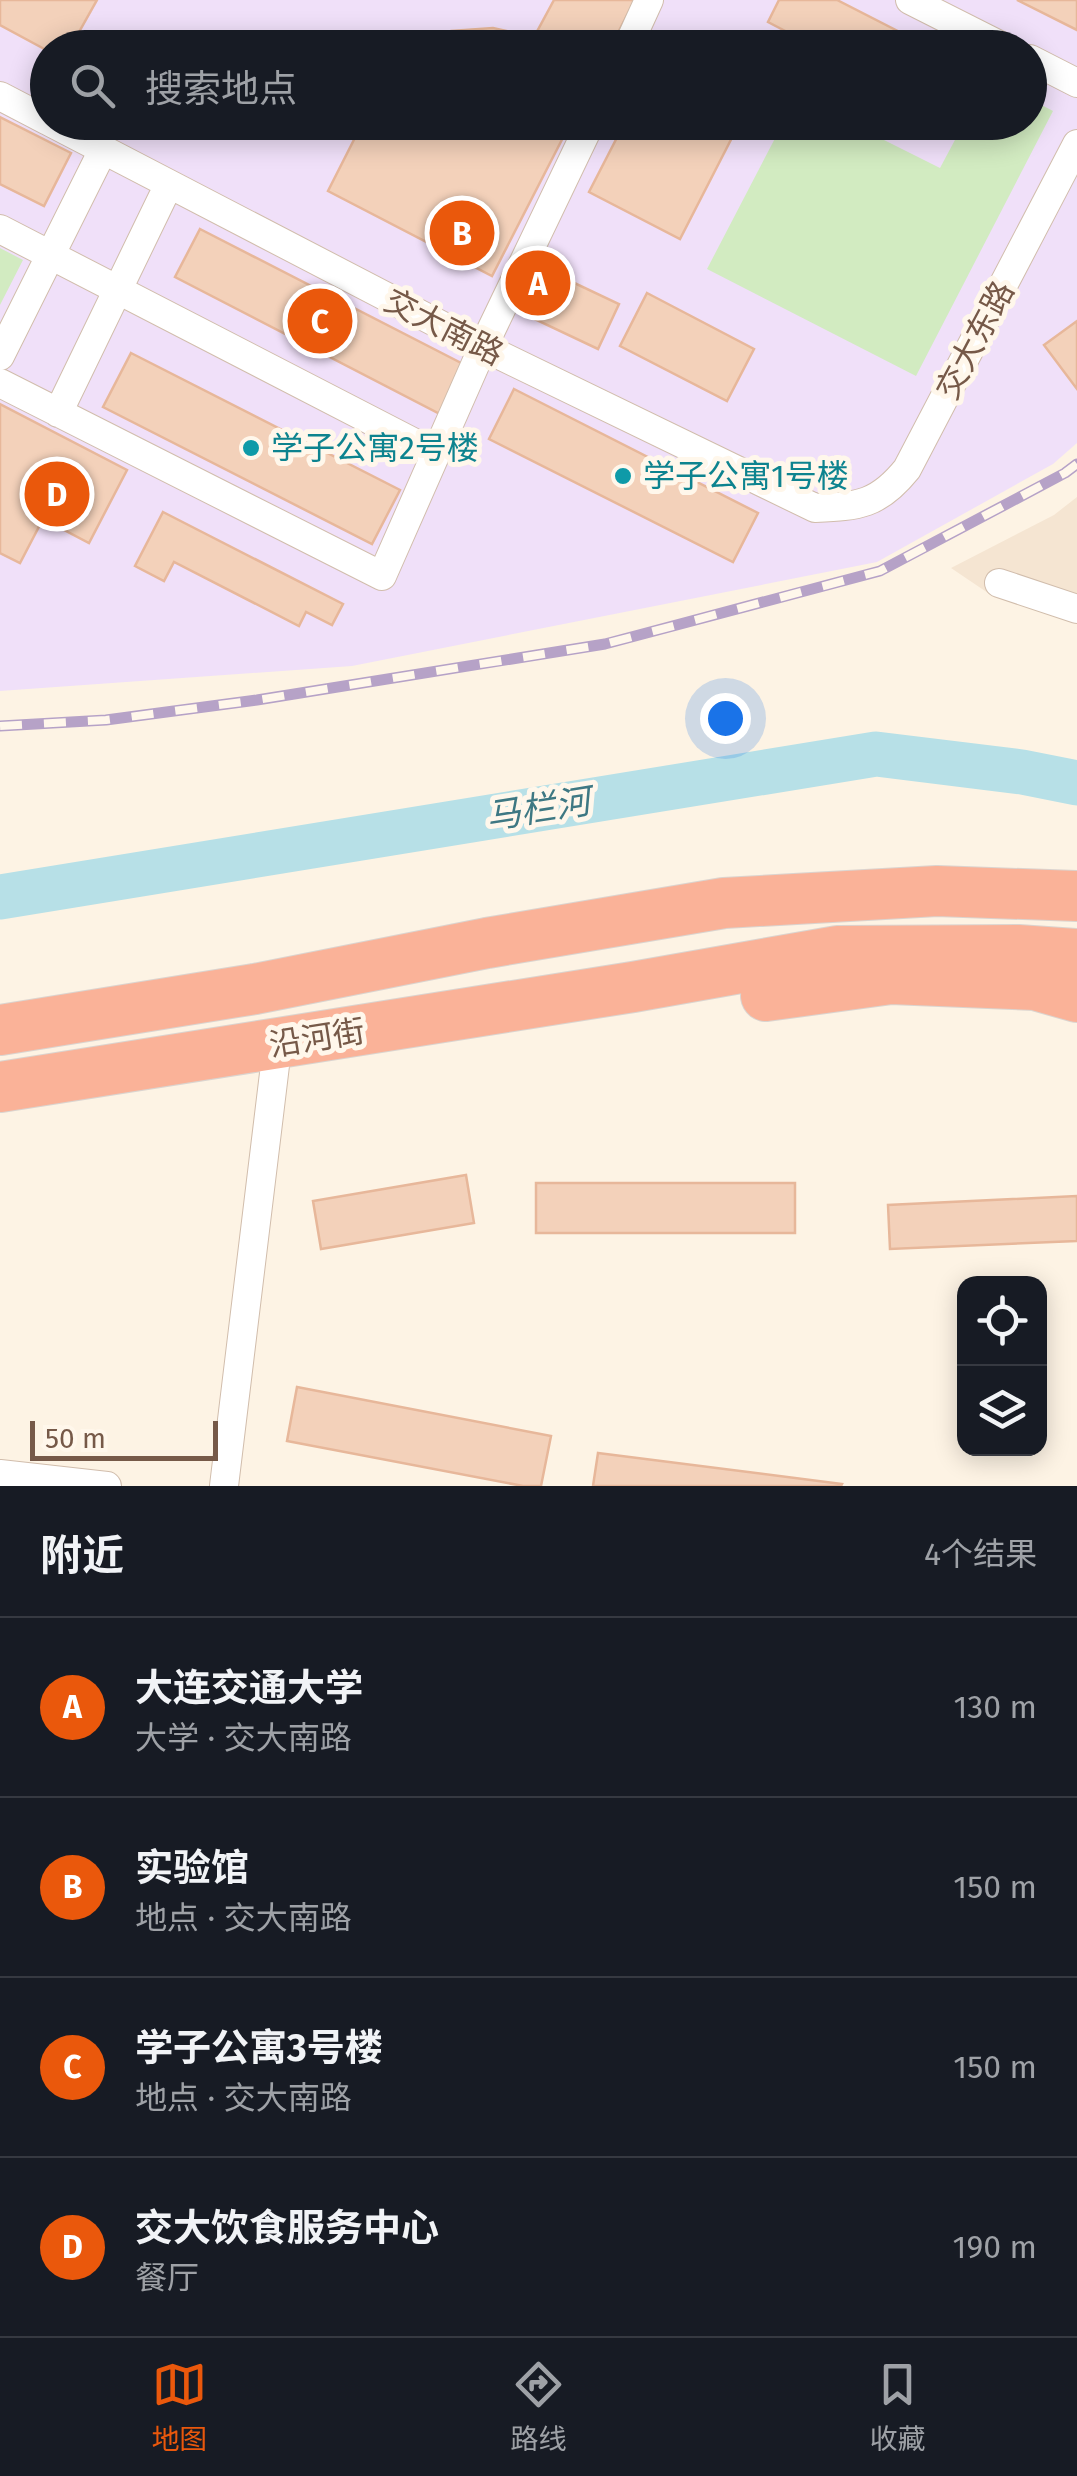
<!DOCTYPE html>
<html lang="zh">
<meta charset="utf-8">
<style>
body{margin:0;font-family:"Fira Sans","Noto Sans SC",sans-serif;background:#20242c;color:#f1f3f6}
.controls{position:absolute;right:30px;bottom:30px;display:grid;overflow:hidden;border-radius:20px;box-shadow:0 5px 25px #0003}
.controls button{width:90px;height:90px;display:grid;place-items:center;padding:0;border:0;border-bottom:2px solid #363941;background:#171b24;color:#f1f3f6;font:50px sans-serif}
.scale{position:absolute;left:30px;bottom:25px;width:188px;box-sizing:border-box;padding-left:10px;border:5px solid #765948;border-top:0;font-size:28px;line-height:35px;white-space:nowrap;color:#765948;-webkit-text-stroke:8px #fff7eb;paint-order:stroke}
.you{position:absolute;left:725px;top:718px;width:35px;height:35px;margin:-25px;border:8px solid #fff;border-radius:50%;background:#1a73e8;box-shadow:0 0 0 15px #1a73e833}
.badge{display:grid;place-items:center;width:65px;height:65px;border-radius:50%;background:#ea580c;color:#fff;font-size:32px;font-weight:700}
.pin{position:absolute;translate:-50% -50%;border:5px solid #fff;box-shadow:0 2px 10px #0006}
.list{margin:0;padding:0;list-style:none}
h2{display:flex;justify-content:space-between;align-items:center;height:130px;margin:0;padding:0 40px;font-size:42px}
h2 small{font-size:32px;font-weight:400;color:#9ea1a6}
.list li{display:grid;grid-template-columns:65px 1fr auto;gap:30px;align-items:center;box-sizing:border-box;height:180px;padding:0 40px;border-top:2px solid #363941}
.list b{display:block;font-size:38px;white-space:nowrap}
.list p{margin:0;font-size:32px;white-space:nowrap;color:#9ea1a6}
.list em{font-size:32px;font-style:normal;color:#9ea1a6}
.icon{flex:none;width:55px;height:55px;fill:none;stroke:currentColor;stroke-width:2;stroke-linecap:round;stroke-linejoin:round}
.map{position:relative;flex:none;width:1077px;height:1486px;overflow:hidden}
.search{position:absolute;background:#171b24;box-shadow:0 5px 25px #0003;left:30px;right:30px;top:30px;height:110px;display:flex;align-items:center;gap:25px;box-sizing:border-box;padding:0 35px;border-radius:55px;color:#9ea1a6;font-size:38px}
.sheet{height:850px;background:#171b24}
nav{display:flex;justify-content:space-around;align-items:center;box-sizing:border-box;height:140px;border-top:2px solid #363941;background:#171b24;font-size:28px;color:#9ea1a6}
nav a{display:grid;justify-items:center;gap:5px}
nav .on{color:#ea580c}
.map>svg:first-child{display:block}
</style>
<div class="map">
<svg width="1077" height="1486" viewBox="0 0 1077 1486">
<rect width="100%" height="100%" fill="#fdf3e4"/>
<path fill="#f5e5d2" d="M1077 497V623L991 595 951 568 1054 515Z"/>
<path fill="#f0e0f9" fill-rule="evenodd" d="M0 0H1077V443L1053 464 877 562 352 666 0 691ZM48 48H1030V122H48Z"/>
<path fill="#d2ebc1" d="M1030 99 1053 111 916 376 707 269 783 123H850L940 168 964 123 1030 122Z
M0 248 23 260 0 305Z"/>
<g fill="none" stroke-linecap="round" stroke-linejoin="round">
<path stroke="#b7e0e7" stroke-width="45" d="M0 897 876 754 1022 772 1077 783"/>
</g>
<path fill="#f3d1ba" stroke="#e7b79a" stroke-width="2.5" d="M0 0H97L70 48H48V51L0 25Z
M554 0H635L610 48H416L451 31 493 28 534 37Z
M779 0H837L931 48H818L768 22Z
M1017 0H1077V30Z
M0 117 71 153 44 206 0 184Z
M363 122H571L492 276 328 191Z
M625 122H740L680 239 589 192Z
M200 229 465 365 440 414 175 277Z
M549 271 619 304 598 349 528 316Z
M647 293 754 349 727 401 620 346Z
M1077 321V389L1044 345Z
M131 353 400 490 372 544 103 407Z
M514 389 758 513 733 562 489 439Z
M0 404 127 470 89 543 43 519 20 563 0 553Z
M163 512 343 604 332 625 306 612 299 626 174 562 164 581 135 566Z
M466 1175 474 1223 321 1249 313 1201Z
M536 1183H795V1233H536Z
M1077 1196V1241L890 1249 888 1205Z
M297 1387 551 1436 541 1486H523L287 1441Z
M598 1453 842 1484 841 1486H593Z"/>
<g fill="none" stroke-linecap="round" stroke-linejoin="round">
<defs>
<path id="street" d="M910 0 1005 48
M627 48 649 0
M1030 59 1077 83
M0 96 48 121
M50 122 483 347 815 508C859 506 878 505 907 469L1077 144
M0 229 436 454
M0 356 103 150
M0 383 382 576 483 347 591 122
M58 413 169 184
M999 583 1077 609
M0 1474 107 1486
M224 1486 276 1057"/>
<path id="highway" d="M766 996 891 979 1035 985 1077 997
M0 1030 255 989 487 943 724 903 937 891 1077 896
M0 1087 633 987 837 951 1018 950 1077 954"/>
</defs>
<use href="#street" stroke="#d1bdac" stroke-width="30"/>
<use href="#highway" stroke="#dbd4cf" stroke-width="52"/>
<use href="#street" stroke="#fff" stroke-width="28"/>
<use href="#highway" stroke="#fab298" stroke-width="50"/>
<defs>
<path id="rail" d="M0 726 106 720 257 700 605 644 880 571 1065 473 1077 464"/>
</defs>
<use href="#rail" stroke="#b6a2c7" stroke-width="11"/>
<use href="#rail" stroke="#fff7eb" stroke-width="8" stroke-dasharray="22" stroke-linecap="butt"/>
</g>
<g fill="#0f9aa8" stroke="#fff7eb" stroke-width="4">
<circle cx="251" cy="448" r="10"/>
<circle cx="623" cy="476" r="10"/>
</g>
<g text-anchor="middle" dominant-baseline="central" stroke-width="10" stroke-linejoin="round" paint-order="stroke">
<g font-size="32" fill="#765948" stroke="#fff7eb">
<text transform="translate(444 327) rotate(27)">交大南路</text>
<text transform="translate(975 340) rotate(-62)">交大东路</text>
<text transform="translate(317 1038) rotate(-9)">沿河街</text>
</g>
<g font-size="32" fill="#0d838f" stroke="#fff7eb" text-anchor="start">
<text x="271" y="448">学子公寓2号楼</text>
<text x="643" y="476">学子公寓1号楼</text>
</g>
<g font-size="35" font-style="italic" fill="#3e7883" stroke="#fff7eb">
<text transform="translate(538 809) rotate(-9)">马栏河</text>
</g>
</g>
</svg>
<div class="controls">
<button><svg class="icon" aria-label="locate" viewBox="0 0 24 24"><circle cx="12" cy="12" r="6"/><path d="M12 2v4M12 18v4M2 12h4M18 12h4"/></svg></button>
<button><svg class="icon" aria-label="layers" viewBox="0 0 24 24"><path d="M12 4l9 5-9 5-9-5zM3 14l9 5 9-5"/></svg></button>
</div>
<div class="scale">50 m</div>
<div class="you"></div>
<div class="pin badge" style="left:538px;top:283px">A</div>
<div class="pin badge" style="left:462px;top:233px">B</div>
<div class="pin badge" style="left:320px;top:321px">C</div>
<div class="pin badge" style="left:57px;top:494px">D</div>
<div class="search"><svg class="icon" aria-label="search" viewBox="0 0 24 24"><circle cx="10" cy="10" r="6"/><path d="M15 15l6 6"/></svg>搜索地点</div>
</div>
<section class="sheet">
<h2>附近<small>4个结果</small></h2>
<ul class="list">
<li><span class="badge">A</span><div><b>大连交通大学</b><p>大学 · 交大南路</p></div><em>130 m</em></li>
<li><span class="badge">B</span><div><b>实验馆</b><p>地点 · 交大南路</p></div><em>150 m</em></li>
<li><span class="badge">C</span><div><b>学子公寓3号楼</b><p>地点 · 交大南路</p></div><em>150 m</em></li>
<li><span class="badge">D</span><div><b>交大饮食服务中心</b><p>餐厅</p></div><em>190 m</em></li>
</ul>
</section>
<nav>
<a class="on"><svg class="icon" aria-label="map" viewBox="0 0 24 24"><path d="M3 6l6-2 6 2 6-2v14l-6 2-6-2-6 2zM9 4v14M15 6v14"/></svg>地图</a>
<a><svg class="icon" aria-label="directions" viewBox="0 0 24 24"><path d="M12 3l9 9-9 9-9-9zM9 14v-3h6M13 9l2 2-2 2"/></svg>路线</a>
<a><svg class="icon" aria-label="saved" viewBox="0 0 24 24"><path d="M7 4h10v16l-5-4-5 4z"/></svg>收藏</a>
</nav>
